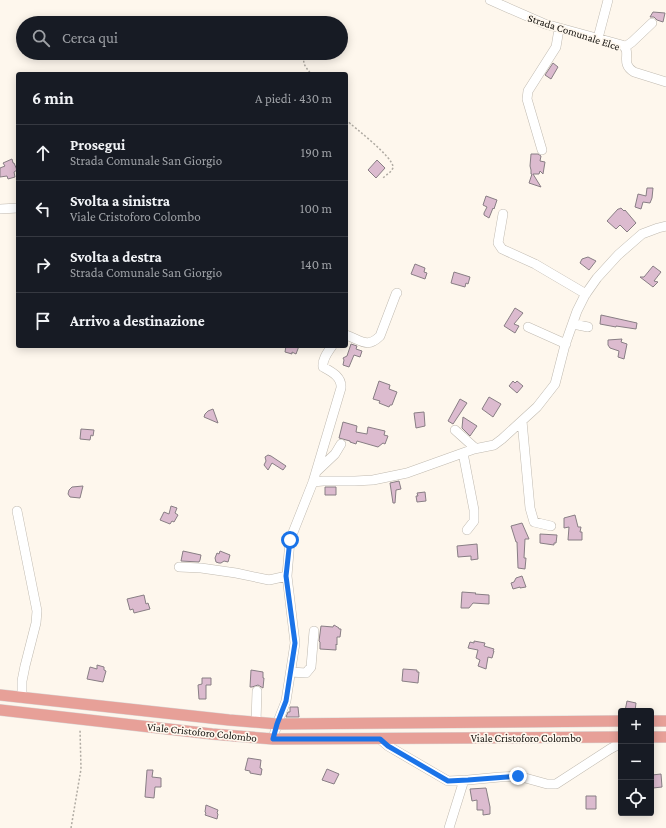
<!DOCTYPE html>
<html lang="it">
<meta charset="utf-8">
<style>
body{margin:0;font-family:"Crimson Pro",serif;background:#242831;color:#f1f3f6}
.controls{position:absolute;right:12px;bottom:12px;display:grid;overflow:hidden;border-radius:4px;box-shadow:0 2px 10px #0003}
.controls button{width:36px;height:36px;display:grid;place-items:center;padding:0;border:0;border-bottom:1px solid #363941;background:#171b24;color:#f1f3f6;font:20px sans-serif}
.stop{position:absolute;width:12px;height:12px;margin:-9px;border:3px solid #1a73e8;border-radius:50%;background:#fff}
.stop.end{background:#1a73e8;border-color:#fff;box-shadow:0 1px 4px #0008}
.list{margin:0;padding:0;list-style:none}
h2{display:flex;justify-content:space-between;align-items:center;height:52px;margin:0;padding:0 16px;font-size:17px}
h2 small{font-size:13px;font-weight:400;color:#9ea1a6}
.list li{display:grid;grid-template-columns:26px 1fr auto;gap:12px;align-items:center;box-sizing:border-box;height:56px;padding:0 16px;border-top:1px solid #363941}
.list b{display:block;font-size:15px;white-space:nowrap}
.list p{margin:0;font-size:13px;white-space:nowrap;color:#9ea1a6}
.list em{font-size:13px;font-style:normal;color:#9ea1a6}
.icon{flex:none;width:22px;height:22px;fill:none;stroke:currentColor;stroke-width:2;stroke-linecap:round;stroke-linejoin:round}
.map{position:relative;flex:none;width:666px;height:828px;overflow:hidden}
.search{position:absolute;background:#171b24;box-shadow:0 2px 10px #0003;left:16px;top:16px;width:332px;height:44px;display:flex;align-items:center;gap:10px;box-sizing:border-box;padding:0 14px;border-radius:22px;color:#9ea1a6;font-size:15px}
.panel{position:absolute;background:#171b24;box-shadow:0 2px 10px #0003;left:16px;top:72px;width:332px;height:276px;border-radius:4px}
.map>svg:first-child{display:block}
</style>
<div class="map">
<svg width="666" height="828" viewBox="0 0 666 828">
<rect width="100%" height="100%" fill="#fef7ed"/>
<path fill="#dcbbcf" stroke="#887e84" d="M653 12 665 13 663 22 657 20 654 17H650Z
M553 63 558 67 551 79 545 75Z
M531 154H538L541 156 540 161 545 162 543 174 540 171 539 174H533L541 187 529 183 532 174H531V170L530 166Z
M12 159 13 163H14L17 170 14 172 15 177 8 179 7 176 0 177V168L5 166 3 163Z
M377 160 385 168 376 178 368 170Z
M647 188H653L652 198 650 203 643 202 641 209 635 207 638 194 646 196Z
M486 196 497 200 494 209 493 208 489 218 484 215V213L487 207 483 205Z
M621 208 624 211 625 210 636 223 627 232 620 225 616 229 607 221 618 209H619Z
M588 257 596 261 589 270 580 263 582 259Z
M415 264 425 268 424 272 427 273 425 279 411 274Z
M653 266 661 272 654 281 658 282 653 287 640 277H644Z
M454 272 470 277 468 284 466 283 465 287 451 283Z
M515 308 523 313 514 324 519 326 515 333 504 326Z
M601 315 637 323 636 329 616 326V327L600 324Z
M622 339 621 342 627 344 624 359 618 357 619 351 610 348 608 345V340Z
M351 344 357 346 356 349 362 351 360 357 354 355 349 367 343 365 344 360 343 358 347 356Z
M286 346H299L296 354 292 352V354L285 352Z
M379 381 390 385 389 389 397 392 392 405H390L389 407 379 403 380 401 373 399Z
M513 381 515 383 517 381 523 386 517 393 509 386Z
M489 397 501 404 493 417 482 409Z
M460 399 467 403 453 424 448 421Z
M213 409 218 423 204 417 205 414 208 411Z
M424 412 425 426 416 428 414 413Z
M463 417 477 426 470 436 462 428Z
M343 422 357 426 356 432 367 434 368 427 385 431 384 435 388 436 385 444 383 443 378 447 357 441 356 444 350 442V441L339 438Z
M81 429 94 430 93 436 91 435 90 440 80 439Z
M268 455 271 456 286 466 283 470 272 463 268 470 264 465 266 461 265 457Z
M399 481 401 489 396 490 395 503H393L390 483Z
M83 486 80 498 70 497 68 494 69 490 72 487Z
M325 487H336V495H325Z
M425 492 426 501 417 502 416 496H418L417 493Z
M171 506 177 508 175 513 178 515 174 522 172 521 170 524 160 520 164 512 169 514Z
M575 515 578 527H581L580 532H582V540H568L569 527 564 528V518Z
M522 523 529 539H525L524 558H526L525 569 518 568 517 542H516L511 526Z
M540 534 557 535 556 543H554V545L540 543Z
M477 544 478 559 471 560V556L458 557 457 546Z
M183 551 201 555 200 560 199 562 181 561Z
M220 551 230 555 228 562 224 561 221 563H219L216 562 215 558 217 553 219 554Z
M522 576 526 587 520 588V587L513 589 511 583 514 582 516 578Z
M462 592 476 593 475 594 489 595V604L473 603 469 608H461Z
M144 595 146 604 148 603 150 609 134 613 133 609 130 610 127 599Z
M334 625 339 628V629H341L340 637H337V645L336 644V650L320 649V642L319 641 321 626 333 627Z
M474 641 485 643 484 646 494 649 493 651H494L492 658 488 657 486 669 478 666 480 660 476 658 478 650 468 648 470 642 474 643Z
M97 665 104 667V670L106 671 103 682 87 679 90 667 97 669Z
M403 669 417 670V672H419L418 683 402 681Z
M251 670 263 672V678H264L263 688 258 685 252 687H250Z
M202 678H211V685H206V699H199L198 685 202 684Z
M627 701 636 703 635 711H625Z
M290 707H298L299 717H286L288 712H290Z
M248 758 261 760 260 768 262 769 261 775 250 773V771L245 770Z
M327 769 339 774 334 784 322 780Z
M147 770H153L152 777 161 778V787H155L154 798 145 797Z
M661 774 662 787 653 788 652 775Z
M486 788 490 807V814L483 815V810H477V800L472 801 470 789Z
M586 796H596V809H586Z
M206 805 218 810 217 813 218 814 217 819 205 815 206 813 205 812Z"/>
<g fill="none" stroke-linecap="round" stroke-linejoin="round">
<defs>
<path id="minor" d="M490 0 545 24 622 45C633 52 619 63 634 72L666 82
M598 38 608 0
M625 47 632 42 652 23
M542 150 527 99 528 91 556 47 559 29
M0 209 18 208
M503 214 498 243 502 249 535 264 586 294
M573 324 588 327
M528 327 566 344
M346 335C361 340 367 349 380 336L396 294 397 293
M522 421 530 508 534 522 551 526
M455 430 475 448
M463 453 474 510V521L467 530
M317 471 335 454 341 444
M313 482 323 481H355L373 480 407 473 474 449 494 445 502 439 537 407 555 384 565 345 577 311 585 295 597 278 618 255 642 234 658 228 666 226
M17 511 37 611 36 623 25 666 22 681V698
M179 567 201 568 236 573 269 580 287 576
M291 672 306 673 311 667 314 631
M256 722 257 691
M273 739 277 724 286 701 295 643 287 576 290 540 313 482 341 388C342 377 332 372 323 367 322 359 328 352 332 346
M380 739 388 746 448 781 468 780 500 777 518 776 547 784H556L610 749 621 743
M449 828 464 780"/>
<path id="major" d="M0 695 229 720 277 724 621 721
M0 710 212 734 273 739 621 737
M651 721H666
M651 737H666"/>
</defs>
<use href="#minor" stroke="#c0bab0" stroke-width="10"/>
<use href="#major" stroke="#d9d9d8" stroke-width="12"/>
<path stroke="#b0aba3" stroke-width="1.5" stroke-dasharray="2 2" stroke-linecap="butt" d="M306 53C301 63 305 66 311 74
M346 120C355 128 393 157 393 167 393 171 386 175 383 178
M71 828 81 769 80 729"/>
<use href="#minor" stroke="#fff" stroke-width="9"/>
<use href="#major" stroke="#e7a098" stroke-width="11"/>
</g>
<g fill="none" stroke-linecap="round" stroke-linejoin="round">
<path stroke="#1a73e8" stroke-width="5" d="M290 540 286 576 295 643 286 701 277 724 273 739H380L388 746 448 781 468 780 518 776"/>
</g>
<g text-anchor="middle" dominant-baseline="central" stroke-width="3.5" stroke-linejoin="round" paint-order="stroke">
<g font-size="11" fill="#14120e" stroke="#fef7ed">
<text transform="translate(574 32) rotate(18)">Strada Comunale Elce</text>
<text transform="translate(202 732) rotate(6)">Viale Cristoforo Colombo</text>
<text x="526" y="738">Viale Cristoforo Colombo</text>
</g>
</g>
</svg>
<div class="controls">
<button>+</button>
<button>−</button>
<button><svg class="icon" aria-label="locate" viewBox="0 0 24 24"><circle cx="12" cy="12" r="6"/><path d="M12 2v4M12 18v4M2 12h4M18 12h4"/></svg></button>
</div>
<div class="stop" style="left:290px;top:540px"></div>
<div class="stop end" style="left:518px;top:776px"></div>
<div class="search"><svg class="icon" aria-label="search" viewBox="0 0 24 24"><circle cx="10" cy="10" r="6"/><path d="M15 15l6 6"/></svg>Cerca qui</div>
<section class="panel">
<h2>6 min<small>A piedi · 430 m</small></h2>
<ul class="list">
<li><svg class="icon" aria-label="ahead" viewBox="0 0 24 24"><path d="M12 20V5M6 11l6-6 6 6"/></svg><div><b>Prosegui</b><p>Strada Comunale San Giorgio</p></div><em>190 m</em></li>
<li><svg class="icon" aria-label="left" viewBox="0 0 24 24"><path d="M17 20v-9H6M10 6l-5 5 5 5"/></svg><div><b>Svolta a sinistra</b><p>Viale Cristoforo Colombo</p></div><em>100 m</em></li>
<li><svg class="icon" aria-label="right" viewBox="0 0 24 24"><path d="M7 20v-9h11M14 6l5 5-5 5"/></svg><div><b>Svolta a destra</b><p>Strada Comunale San Giorgio</p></div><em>140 m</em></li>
<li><svg class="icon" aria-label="arrive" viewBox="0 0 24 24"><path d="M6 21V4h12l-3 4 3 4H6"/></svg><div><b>Arrivo a destinazione</b></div></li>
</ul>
</section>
</div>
